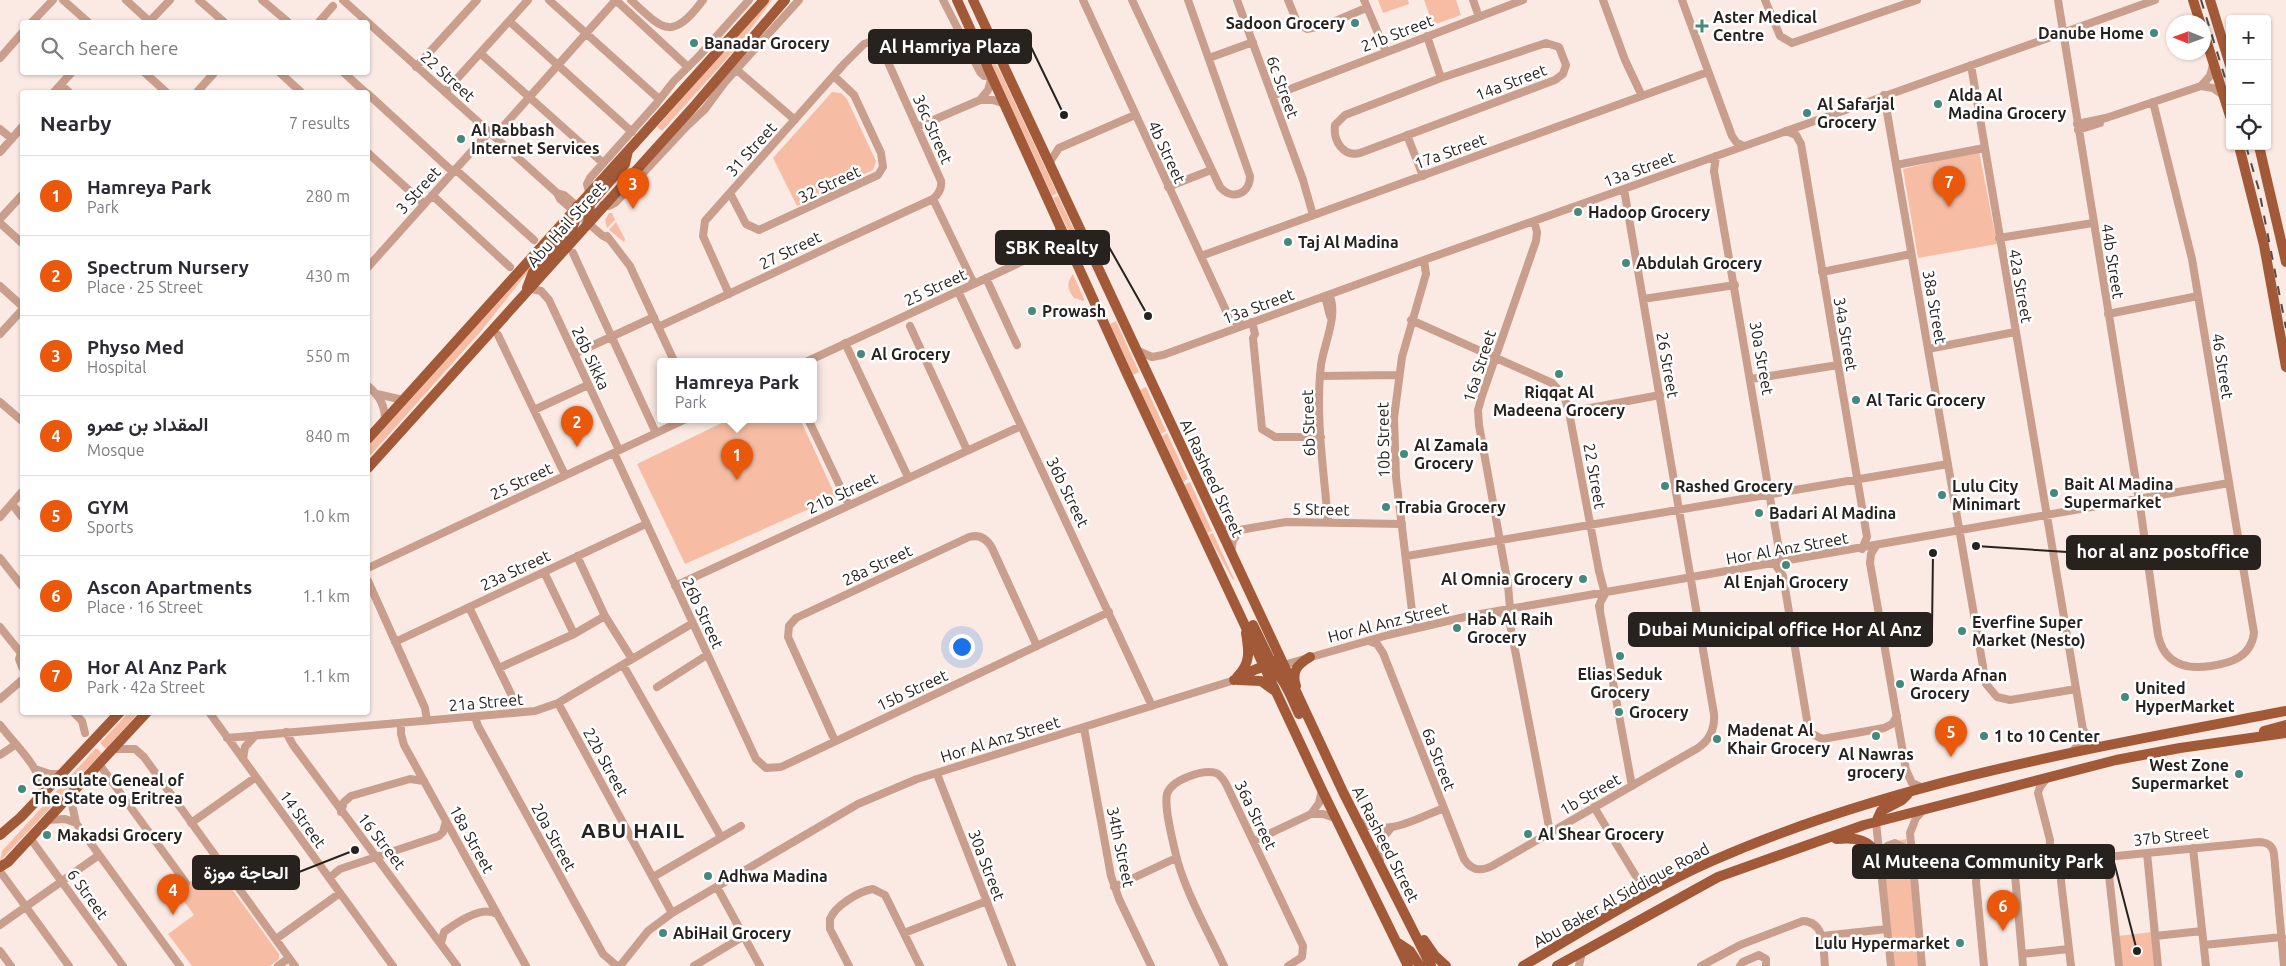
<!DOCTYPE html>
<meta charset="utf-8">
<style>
body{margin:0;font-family:Ubuntu,Vazirmatn,sans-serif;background:#f7f7f7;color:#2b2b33}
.controls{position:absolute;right:15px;top:15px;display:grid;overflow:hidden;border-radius:5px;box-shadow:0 1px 4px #0004}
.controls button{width:45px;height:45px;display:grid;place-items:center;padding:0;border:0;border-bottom:1px solid #e1e1e2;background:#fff;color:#2b2b33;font:25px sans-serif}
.compass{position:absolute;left:2166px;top:15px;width:45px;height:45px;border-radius:50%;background:#fff;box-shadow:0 1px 4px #0004;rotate:271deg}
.you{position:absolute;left:961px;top:646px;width:18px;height:18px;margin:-12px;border:4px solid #fff;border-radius:50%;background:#1a73e8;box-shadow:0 0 0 8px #1a73e833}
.badge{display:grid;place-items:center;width:32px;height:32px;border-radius:50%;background:#ea580c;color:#fff;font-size:16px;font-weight:700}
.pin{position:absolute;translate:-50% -41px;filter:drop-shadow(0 1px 2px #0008)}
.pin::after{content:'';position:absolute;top:26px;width:18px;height:15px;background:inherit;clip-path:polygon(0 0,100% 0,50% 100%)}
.popup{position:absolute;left:657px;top:358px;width:160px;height:65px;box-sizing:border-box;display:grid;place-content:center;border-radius:5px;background:#fff;filter:drop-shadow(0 1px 4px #0005);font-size:16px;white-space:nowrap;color:#7c7c81}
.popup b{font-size:19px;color:#2b2b33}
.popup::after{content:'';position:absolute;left:50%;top:100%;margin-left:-10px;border:10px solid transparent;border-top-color:#fff}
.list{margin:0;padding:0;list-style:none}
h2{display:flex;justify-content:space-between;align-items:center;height:65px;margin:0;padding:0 20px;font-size:21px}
h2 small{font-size:16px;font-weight:400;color:#7c7c81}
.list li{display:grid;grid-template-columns:32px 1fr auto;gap:15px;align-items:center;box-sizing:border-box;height:80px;padding:0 20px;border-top:1px solid #e1e1e2}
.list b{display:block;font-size:19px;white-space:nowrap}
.list p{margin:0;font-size:16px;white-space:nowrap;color:#7c7c81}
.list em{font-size:16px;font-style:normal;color:#7c7c81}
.icon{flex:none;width:28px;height:28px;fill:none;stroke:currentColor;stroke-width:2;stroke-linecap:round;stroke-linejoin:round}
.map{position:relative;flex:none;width:2286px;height:966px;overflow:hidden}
.search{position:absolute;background:#fff;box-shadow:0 1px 4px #0004;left:20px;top:20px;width:350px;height:55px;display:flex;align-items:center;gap:12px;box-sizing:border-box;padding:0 18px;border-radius:5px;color:#7c7c81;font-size:19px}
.panel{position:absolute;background:#fff;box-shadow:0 1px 4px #0004;left:20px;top:90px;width:350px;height:625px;border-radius:5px}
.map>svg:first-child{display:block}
</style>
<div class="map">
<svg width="2286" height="966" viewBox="0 0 2286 966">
<rect width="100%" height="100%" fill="#fbeae3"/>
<path fill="#f6bda4" d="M769 0H772L739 45 662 131 657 127Z
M1378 0H1408L1409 4 1383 13Z
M1424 0H1456L1461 15 1433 25Z
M980 38 1001 73 1057 193 1052 196Z
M832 92 841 93 847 99 876 161 873 170 797 206 773 158Z
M1979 151 1997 244 1918 258 1903 169Z
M1058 196 1075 232 1070 234 1053 198Z
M609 213H612L615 220 607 228 605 220Z
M616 222 625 239 624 242 609 230Z
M561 231 563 233 523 278 482 330 368 458V447Z
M1073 274 1084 299V301L1074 298C1067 289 1066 284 1073 274Z
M1116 321 1139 372 1133 375 1110 324Z
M1146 387 1166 431 1161 434 1140 390Z
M730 419H800L836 497 685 564 637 464Z
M1167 433 1188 479 1183 482 1162 436Z
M1190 482 1212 531 1207 533 1184 485Z
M1213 533 1234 579 1233 580 1208 535Z
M128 713H138L106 749 100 743Z
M96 748 102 753 0 861 2 851Z
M1906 839 1919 966H1892L1880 845Z
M210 869 218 870 279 954V959L270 966H192L168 934 194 915 176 890Z
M2152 932 2155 966H2122L2118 936Z"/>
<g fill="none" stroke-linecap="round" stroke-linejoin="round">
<path stroke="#c99e8c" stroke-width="8" d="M63 0 88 22
M126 0 150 22
M199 0 224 22
M262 0 288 22
M343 0 557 193 560 199 603 236 609 239
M549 0 659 99
M631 0C664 31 672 41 703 0
M943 0 980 72 984 76H992L988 90 980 100
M1083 0 1228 315 1235 322 1244 325
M1132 0 1220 187C1232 201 1250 194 1250 176L1188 0
M1237 0 1303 180 1313 215
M1288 0 1297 22 1307 29 1326 25 1366 8
M1364 0 1386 52
M1473 0 1479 17
M1603 0 1625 60 1642 96
M1682 0 1732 136 1737 143 1744 146
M1765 0 1780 36 1792 43 1917 0
M2058 0 2141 513 2158 635C2164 664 2186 670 2211 666 2231 663 2251 657 2254 633L2192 259 2153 102
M509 21 632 132
M32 22 53 0
M149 22 170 0
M319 22 333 6
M1427 36 1441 78
M1546 43 1559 47 1566 65 1563 74 1555 80 1360 153C1343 157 1333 141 1335 125L1345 115 1441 78Z
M480 53 603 163
M0 58 22 33
M1209 58 1253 42
M1971 65 2083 730 2080 743 2071 753
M416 67 477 0
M737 70 795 120
M144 72 166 92
M279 72 301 92
M343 72 365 92
M61 85 69 92
M2201 86 2213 88 2223 95
M54 92 72 72
M197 92 215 72
M445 92 528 0
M368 94 453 172
M1884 95 1986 684 1997 697 2010 700 2076 689
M1272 96 1523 0
M2077 124 2106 118 2201 86 2210 76 2213 65
M917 127 980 100H993L1005 104
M0 129 12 139
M501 129 614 2 619 3 688 67
M2078 130 2100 123
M1786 131 1796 135 1801 144 1867 537 1862 549
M1407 135 1423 176
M0 152 22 127
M368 153 424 204
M1716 156 1714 171 1779 550 1783 557 1789 561
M1049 163 1059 148 1135 115
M1896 165 1984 148
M455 169 534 240
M1168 187 1211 170
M589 192 587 184 590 178 656 104 674 81 699 56 749 0
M557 193 564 195 591 218
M730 193 746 224 759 230 878 175 883 167 881 153 854 95 834 76
M432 195 510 267
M933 199 974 284
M603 205 609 206 615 203 686 127 705 109 725 82 799 0
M0 219 22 195
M0 223 22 243
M607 236 630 266 674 361
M1999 238 2093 223
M1045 251 1057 238 1060 226
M573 253 656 433
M1201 256 1708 72
M368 267 489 132
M1822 272 1911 254
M986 278 1017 345
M0 286 22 306
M528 288 541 291 549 300 619 450
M958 291 1152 706
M1325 296 1330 316
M1643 299 1735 285
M2108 314 2198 296
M1411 320 1552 383 1564 395 1569 412 1599 571 1605 594 1600 603V610
M1252 322 1255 334 1253 338 1262 429 1275 437H1321
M910 326 967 450
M658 327C750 284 841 241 933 199 939 194 942 189 941 181L883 51 873 41 864 44 844 64 705 221 703 236 729 294
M0 334 22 310
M498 335 565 475
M845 343 908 477
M1928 349 2015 332
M1136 350 1152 357 1163 355 1424 260 2155 0
M574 354 654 317
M808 361 1045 251 1063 250 1073 255
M1320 376 1398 375
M1751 379 1838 365
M368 386C379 396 385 404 385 420
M377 394 403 400
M0 402 22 421
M534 410 588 385
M1569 412 1660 395
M808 419 849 505
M614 453 756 759 766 768 781 767 1109 612
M12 504 22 517
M0 517 22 492
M1328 522C1324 471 1315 417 1321 365 1324 344 1339 313 1329 295
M1217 523 1234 531 1286 522 1402 524
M1876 546 1871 554 1870 563 1906 770 1912 783 1923 788
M1231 553 1233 540 1240 531
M577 556 605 616 632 659
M1407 556 1948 464
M0 558 22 586
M1775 564 1783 576 1808 726 1811 733 1822 739 1884 728 1892 724 1897 716
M368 568 686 419
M544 572 574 634
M368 581 425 708 427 721
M675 586 1021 426
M1599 606 1632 786
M469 607 512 696
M1510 609 1508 585 1479 425 1478 410 1482 396 1536 241 1537 232 1534 221
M1498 611 1506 616 1510 624 1550 832
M0 627 20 652
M1414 628 1396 477 1394 418 1402 357 1426 274 1424 260
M1369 641 1377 644 1383 653 1464 859C1471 870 1480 872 1492 866L1698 748C1710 740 1715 729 1714 714L1624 189
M395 642 646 524
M22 650 19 659 22 667
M623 665 721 837
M1280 666 1388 635 1469 616 2229 483
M499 668 574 634 605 616
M657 687 707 655
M0 699 22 680
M558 703 672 913
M73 712 82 721 85 733
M209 712 393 966
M475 717 478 726 603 954 617 966
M401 723V734L404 745 526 966
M0 725C15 745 42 768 43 794
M1084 728 1111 876 1119 899 1151 966
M2083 730 2100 747
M286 732 293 745 457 966
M227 738 535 711 558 703 693 623
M835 741 788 637 789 626 796 618 969 537C980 534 987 539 992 548L1037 646
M113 749H135L144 757 295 966
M0 755 15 745
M243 759 245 747 255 736
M99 764 186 883
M35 769 50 774H62
M937 774 1012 966
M2047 778 2040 787 2038 793 2050 840 2049 856
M70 795 76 823 180 966
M1594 807 1637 878 1647 885 1657 889
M341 812 344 802 351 796 410 779 424 781
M1311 814H1323L1335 818
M47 820 65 819 76 823
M1357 820C1385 839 1415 819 1444 808
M1876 822 1891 966
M191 823 256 777
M30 838 123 966
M1254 841 1311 814 1319 803 1322 790
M2193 848 2206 966
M2147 853 2158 966
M2107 857 2119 966
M1883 858 1887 846 1895 843 1905 848 1908 857
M1380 862 1381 840 1391 828
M2038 862 2058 870 2065 863 2063 856 2056 853 2048 859 2049 866
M2014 864 2023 966
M2064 865 2076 860 2259 842C2267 842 2273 846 2274 854L2284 966
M2062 867 2061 881 2071 966
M2 874 69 966
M653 877 741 826
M329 878 340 869 439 836 443 832 446 821
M717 887 760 966
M1114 887 1176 858
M1637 900V878
M0 925 99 855
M904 933 987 901
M1822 936 1887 929
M2155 936 2202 931
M276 939 340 893
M441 943 444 932C456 923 482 905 497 914
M2204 945 2282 937
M0 951 11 966
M2022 954 2069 949
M278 966 289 958
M620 966 648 931 672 913 858 804 917 779 1238 679
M694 966 744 936
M849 966 830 929V919C835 906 859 891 873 889L885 895 920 966
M1224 966C1208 931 1183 888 1175 851 1172 837 1164 807 1167 794 1171 780 1203 769 1216 773 1221 775 1223 779 1226 784L1303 946 1302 957 1288 966
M1579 966 1582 952
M1701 966 1740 945 1803 921C1826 922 1823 949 1825 966
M1740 966 1743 962 1759 955 1766 959V966
M1922 966 1910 833 1916 818 1923 810
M1984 966 1976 882 1977 873 1984 867 2036 862 2049 857"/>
<path stroke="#a25937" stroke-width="10" d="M957 0 1128 376 1322 790 1408 966
M973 0 1344 794 1431 966
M2193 0 2200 22
M2210 0 2230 65
M2204 33 2230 116
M2239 146 2264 245 2286 367
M2259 146 2286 262
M588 223 590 204 625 164 628 151
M527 288 533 272 573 226 576 218 577 206
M368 439 764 0
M368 468 696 104 785 0
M1253 625 1270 660 1283 665
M1237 677C1251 663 1249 651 1246 633
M1234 680C1243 676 1253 669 1263 667 1280 664 1293 702 1299 714
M1238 680 1261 681 1275 691
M1296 686C1291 671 1298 664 1310 657
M2264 731 2286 725
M1876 822 1881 811 1902 800 1908 794
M0 835 21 817 120 712
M1836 839C1856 837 1870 839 1880 858
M0 867 8 862 147 712
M1424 940 1435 956 1446 966
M1398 943 1410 951 1420 966
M1523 966C1585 930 1646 890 1712 861 1894 781 2092 748 2286 711
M1557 966 1718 877 1864 825 2116 760 2180 748 2286 733"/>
<path stroke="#534a47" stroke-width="2" stroke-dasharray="9 9" stroke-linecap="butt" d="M2201 0 2230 94
M2246 146 2259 190 2286 328"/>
</g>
<g fill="#45897c" stroke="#fff" stroke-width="2">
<circle cx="1355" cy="23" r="5"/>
<path d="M1699.5 18.5h5v5h5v5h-5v5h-5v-5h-5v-5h5z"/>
<circle cx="2154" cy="33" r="5"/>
<circle cx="694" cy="43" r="5"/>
<circle cx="1938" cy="104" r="5"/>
<circle cx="1807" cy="113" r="5"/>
<circle cx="461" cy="139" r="5"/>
<circle cx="1578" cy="212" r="5"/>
<circle cx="1288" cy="242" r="5"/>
<circle cx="1626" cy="263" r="5"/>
<circle cx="1032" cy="311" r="5"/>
<circle cx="861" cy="354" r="5"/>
<circle cx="1559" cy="374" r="5"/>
<circle cx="1856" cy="400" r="5"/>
<circle cx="1404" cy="454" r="5"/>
<circle cx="1665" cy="486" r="5"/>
<circle cx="2054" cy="493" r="5"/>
<circle cx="1942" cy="495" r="5"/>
<circle cx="1386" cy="507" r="5"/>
<circle cx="1759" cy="513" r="5"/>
<circle cx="1786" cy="565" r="5"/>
<circle cx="1583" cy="579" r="5"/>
<circle cx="1457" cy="628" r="5"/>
<circle cx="1962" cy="631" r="5"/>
<circle cx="1620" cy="656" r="5"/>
<circle cx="1900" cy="684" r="5"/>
<circle cx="2125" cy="697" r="5"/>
<circle cx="1619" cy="712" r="5"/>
<circle cx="1876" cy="736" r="5"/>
<circle cx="1984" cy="736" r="5"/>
<circle cx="1717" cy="739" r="5"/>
<circle cx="2239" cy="774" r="5"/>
<circle cx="22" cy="789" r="5"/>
<circle cx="1528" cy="834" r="5"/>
<circle cx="47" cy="835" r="5"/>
<circle cx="708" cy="876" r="5"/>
<circle cx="663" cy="933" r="5"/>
<circle cx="1960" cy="943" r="5"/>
</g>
<g text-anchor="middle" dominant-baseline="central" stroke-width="5" stroke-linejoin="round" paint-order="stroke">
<g font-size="16" font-weight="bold" fill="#28221f" stroke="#fff" text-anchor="start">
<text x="1713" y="17">Aster Medical<tspan x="1713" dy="18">Centre</tspan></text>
<text x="1345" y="23" text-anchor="end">Sadoon Grocery</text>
<text x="2144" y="33" text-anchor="end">Danube Home</text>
<text x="704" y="43">Banadar Grocery</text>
<text x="1948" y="95">Alda Al<tspan x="1948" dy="18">Madina Grocery</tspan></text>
<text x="1817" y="104">Al Safarjal<tspan x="1817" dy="18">Grocery</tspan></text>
<text x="471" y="130">Al Rabbash<tspan x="471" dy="18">Internet Services</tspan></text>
<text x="1588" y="212">Hadoop Grocery</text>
<text x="1298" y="242">Taj Al Madina</text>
<text x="1636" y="263">Abdulah Grocery</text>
<text x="1042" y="311">Prowash</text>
<text x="871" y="354">Al Grocery</text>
<text x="1559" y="392" text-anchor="middle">Riqqat Al<tspan x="1559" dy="18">Madeena Grocery</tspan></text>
<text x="1866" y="400">Al Taric Grocery</text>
<text x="1414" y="445">Al Zamala<tspan x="1414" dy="18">Grocery</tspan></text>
<text x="2064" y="484">Bait Al Madina<tspan x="2064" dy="18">Supermarket</tspan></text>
<text x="1675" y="486">Rashed Grocery</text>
<text x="1952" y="486">Lulu City<tspan x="1952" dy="18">Minimart</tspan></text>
<text x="1396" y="507">Trabia Grocery</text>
<text x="1769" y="513">Badari Al Madina</text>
<text x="1573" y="579" text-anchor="end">Al Omnia Grocery</text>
<text x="1786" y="582" text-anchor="middle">Al Enjah Grocery</text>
<text x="1467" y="619">Hab Al Raih<tspan x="1467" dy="18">Grocery</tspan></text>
<text x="1972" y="622">Everfine Super<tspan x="1972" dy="18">Market (Nesto)</tspan></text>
<text x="1620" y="674" text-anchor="middle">Elias Seduk<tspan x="1620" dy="18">Grocery</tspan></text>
<text x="1910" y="675">Warda Afnan<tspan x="1910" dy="18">Grocery</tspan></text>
<text x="2135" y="688">United<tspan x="2135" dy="18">HyperMarket</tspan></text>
<text x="1629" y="712">Grocery</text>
<text x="1727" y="730">Madenat Al<tspan x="1727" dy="18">Khair Grocery</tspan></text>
<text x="1994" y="736">1 to 10 Center</text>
<text x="1876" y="754" text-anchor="middle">Al Nawras<tspan x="1876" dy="18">grocery</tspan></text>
<text x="2229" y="765" text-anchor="end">West Zone<tspan x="2229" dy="18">Supermarket</tspan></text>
<text x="32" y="780">Consulate Geneal of<tspan x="32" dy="18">The State og Eritrea</tspan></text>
<text x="1538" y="834">Al Shear Grocery</text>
<text x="57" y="835">Makadsi Grocery</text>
<text x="718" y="876">Adhwa Madina</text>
<text x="673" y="933">AbiHail Grocery</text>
<text x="1950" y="943" text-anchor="end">Lulu Hypermarket</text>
</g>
<g font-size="16" fill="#28221f" stroke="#fff">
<text transform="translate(1397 33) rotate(-21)">21b Street</text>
<text transform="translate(448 76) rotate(42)">22 Street</text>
<text transform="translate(1511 82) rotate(-21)">14a Street</text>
<text transform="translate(1283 87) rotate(70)">6c Street</text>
<text transform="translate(933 129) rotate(66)">36c Street</text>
<text transform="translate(751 149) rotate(-48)">31 Street</text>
<text transform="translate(1450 151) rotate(-20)">17a Street</text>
<text transform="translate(1167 152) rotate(65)">4b Street</text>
<text transform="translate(1639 169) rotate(-20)">13a Street</text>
<text transform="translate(829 184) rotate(-25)">32 Street</text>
<text transform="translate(418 190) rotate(-48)">3 Street</text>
<text transform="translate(566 224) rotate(-48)">Abu Hail Street</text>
<text transform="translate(790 250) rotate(-26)">27 Street</text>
<text transform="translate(2113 261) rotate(81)">44b Street</text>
<text transform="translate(2021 286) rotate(80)">42a Street</text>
<text transform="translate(935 287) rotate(-25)">25 Street</text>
<text transform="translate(1258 306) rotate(-20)">13a Street</text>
<text transform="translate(1935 307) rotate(80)">38a Street</text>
<text transform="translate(1846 334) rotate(80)">34a Street</text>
<text transform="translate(591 358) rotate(65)">26b Sikka</text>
<text transform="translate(1762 358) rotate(80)">30a Street</text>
<text transform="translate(1668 365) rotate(80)">26 Street</text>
<text transform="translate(1479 366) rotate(-72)">16a Street</text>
<text transform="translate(2223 366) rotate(81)">46 Street</text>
<text transform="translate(1308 423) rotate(-92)">6b Street</text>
<text transform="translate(1383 440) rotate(-91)">10b Street</text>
<text transform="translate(1595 476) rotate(80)">22 Street</text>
<text transform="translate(1212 478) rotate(65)">Al Rasheed Street</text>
<text transform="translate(521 481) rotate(-25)">25 Street</text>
<text transform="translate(1068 492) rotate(64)">36b Street</text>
<text transform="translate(842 493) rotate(-25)">21b Street</text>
<text transform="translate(1321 509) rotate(1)">5 Street</text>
<text transform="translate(1787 548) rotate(-10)">Hor Al Anz Street</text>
<text transform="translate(877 565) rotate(-25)">28a Street</text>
<text transform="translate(515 570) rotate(-25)">23a Street</text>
<text transform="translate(703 613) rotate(65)">26b Street</text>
<text transform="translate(1388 622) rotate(-14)">Hor Al Anz Street</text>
<text transform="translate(912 690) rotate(-25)">15b Street</text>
<text transform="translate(486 702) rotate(-5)">21a Street</text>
<text transform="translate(1000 739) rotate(-17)">Hor Al Anz Street</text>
<text transform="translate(1439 759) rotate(69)">6a Street</text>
<text transform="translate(606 762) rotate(61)">22b Street</text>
<text transform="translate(1590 794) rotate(-30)">1b Street</text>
<text transform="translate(1256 815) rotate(64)">36a Street</text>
<text transform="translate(303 819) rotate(54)">14 Street</text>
<text transform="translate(2171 836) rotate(-6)">37b Street</text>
<text transform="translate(554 837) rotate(61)">20a Street</text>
<text transform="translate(472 839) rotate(61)">18a Street</text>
<text transform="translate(382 841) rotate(52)">16 Street</text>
<text transform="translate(1386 844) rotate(63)">Al Rasheed Street</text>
<text transform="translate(1121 847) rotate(78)">34th Street</text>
<text transform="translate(987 865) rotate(69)">30a Street</text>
<text transform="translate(88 894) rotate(54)">6 Street</text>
<text transform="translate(1621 895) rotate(-29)">Abu Baker Al Siddique Road</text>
</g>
<g font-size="21" font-weight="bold" letter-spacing="1" fill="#28221f" stroke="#fff">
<text x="633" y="830">ABU HAIL</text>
</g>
</g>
<path fill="none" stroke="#28221f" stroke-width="2" d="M1064 115L1031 47M1148 316L1109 247M1976 546L2067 552M1933 553L1932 630M2137 951L2114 862M355 850L299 872"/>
<g fill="#28221f" stroke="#fff" stroke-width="2">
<circle cx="1064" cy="115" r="5"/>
<circle cx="1148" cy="316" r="5"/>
<circle cx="1976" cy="546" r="5"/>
<circle cx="1933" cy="553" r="5"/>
<circle cx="2137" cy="951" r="5"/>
<circle cx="355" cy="850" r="5"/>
</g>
<g fill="#28221f" stroke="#28221f" stroke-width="2">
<rect x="869" y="30" width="162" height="33" rx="5"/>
<rect x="996" y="231" width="113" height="33" rx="5"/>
<rect x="2067" y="536" width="193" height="33" rx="5"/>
<rect x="1629" y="613" width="303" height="33" rx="5"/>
<rect x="1853" y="845" width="261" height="33" rx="5"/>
<rect x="193" y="856" width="106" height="33" rx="5"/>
</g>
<g font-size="18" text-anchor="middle" font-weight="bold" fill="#fff">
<text x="950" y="53">Al Hamriya Plaza</text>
<text x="1052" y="254">SBK Realty</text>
<text x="2163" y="558">hor al anz postoffice</text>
<text x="1780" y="636">Dubai Municipal office Hor Al Anz</text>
<text x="1983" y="868">Al Muteena Community Park</text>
<text x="246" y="879">الحاجة موزة</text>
</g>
</svg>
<div class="controls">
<button>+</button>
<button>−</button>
<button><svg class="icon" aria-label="locate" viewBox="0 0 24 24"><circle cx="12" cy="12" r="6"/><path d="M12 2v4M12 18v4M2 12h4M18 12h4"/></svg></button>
</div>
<svg class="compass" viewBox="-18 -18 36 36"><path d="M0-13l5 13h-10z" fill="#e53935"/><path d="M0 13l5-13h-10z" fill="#7c7c81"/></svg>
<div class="you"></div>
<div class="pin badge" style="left:737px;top:480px">1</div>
<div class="popup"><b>Hamreya Park</b>Park</div>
<div class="pin badge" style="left:577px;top:447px">2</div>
<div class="pin badge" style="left:633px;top:209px">3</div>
<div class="pin badge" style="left:173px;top:915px">4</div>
<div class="pin badge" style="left:1951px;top:757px">5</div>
<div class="pin badge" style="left:2003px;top:931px">6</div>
<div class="pin badge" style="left:1949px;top:207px">7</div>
<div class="search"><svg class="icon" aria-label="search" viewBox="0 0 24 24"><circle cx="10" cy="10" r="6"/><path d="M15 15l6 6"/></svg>Search here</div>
<section class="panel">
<h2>Nearby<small>7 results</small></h2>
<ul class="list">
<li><span class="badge">1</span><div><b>Hamreya Park</b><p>Park</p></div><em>280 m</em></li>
<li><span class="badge">2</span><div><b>Spectrum Nursery</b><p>Place · 25 Street</p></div><em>430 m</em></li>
<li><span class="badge">3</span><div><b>Physo Med</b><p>Hospital</p></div><em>550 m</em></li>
<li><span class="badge">4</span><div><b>المقداد بن عمرو</b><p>Mosque</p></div><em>840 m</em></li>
<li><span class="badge">5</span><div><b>GYM</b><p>Sports</p></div><em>1.0 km</em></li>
<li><span class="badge">6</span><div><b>Ascon Apartments</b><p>Place · 16 Street</p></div><em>1.1 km</em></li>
<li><span class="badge">7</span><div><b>Hor Al Anz Park</b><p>Park · 42a Street</p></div><em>1.1 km</em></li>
</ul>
</section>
</div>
